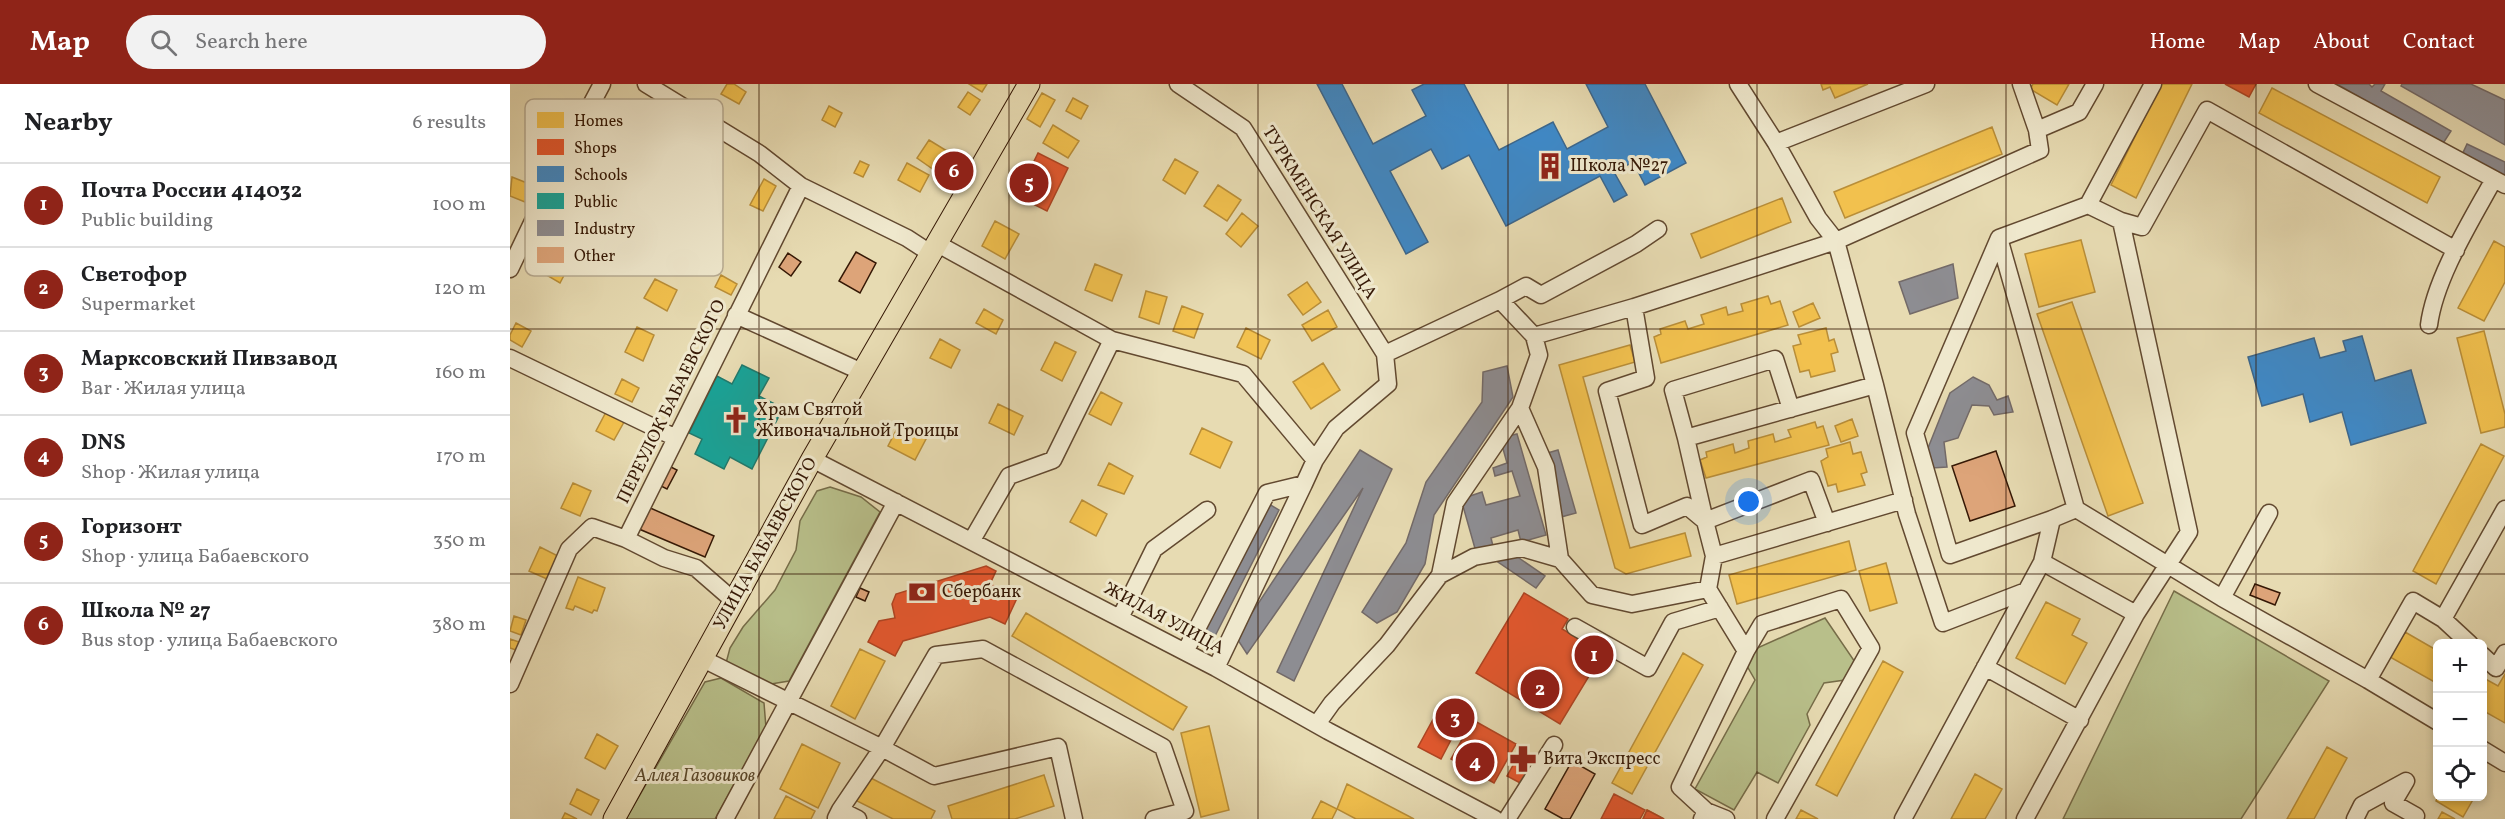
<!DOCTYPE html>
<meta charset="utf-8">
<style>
body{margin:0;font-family:Vollkorn,serif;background:#f2f2f2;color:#202124}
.controls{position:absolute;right:18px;bottom:18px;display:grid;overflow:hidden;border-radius:9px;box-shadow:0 3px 9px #0003}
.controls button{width:54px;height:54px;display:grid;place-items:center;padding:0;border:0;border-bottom:2px solid #e0e0e0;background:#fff;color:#202124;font:30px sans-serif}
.you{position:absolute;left:1239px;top:418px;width:21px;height:21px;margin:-15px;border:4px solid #fff;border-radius:50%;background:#1a73e8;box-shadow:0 0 0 9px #1a73e833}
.badge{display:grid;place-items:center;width:39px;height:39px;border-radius:50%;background:#8f2418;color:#fff;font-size:20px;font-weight:700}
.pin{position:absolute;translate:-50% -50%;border:3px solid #fff;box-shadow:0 2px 6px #0006}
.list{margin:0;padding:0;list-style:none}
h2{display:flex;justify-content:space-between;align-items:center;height:78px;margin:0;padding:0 24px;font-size:26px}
h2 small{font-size:20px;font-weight:400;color:#757577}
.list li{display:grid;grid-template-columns:39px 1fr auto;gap:18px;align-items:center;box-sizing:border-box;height:84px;padding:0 24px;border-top:2px solid #e0e0e0}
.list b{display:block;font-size:22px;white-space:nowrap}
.list p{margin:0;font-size:20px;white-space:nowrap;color:#757577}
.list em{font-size:20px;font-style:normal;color:#757577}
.icon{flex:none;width:33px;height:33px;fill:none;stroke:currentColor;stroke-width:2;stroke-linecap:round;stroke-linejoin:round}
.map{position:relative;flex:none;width:1995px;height:735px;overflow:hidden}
header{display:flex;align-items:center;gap:36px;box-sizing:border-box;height:84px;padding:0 30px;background:#8f2418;color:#fff}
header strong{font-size:28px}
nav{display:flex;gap:33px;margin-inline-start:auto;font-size:21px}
.search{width:420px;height:54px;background:#f2f2f2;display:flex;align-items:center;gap:15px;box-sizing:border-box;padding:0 21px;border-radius:33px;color:#757577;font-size:22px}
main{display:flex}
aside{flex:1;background:#fff}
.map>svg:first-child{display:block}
</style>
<header>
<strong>Map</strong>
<div class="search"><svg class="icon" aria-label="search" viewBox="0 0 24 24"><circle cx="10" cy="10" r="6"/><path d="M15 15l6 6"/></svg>Search here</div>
<nav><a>Home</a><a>Map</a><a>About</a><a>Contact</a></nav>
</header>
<main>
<aside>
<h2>Nearby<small>6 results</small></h2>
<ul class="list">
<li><span class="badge">1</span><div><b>Почта России 414032</b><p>Public building</p></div><em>100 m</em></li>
<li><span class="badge">2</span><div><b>Светофор</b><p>Supermarket</p></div><em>120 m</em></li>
<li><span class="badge">3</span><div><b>Марксовский Пивзавод</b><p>Bar · Жилая улица</p></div><em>160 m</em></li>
<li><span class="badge">4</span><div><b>DNS</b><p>Shop · Жилая улица</p></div><em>170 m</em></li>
<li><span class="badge">5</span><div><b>Горизонт</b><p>Shop · улица Бабаевского</p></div><em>350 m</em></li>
<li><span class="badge">6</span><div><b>Школа № 27</b><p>Bus stop · улица Бабаевского</p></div><em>380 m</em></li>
</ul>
</aside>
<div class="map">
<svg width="1995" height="735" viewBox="0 0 1995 735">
<rect width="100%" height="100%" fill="#e7dbb2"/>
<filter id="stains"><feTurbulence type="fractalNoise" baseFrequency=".00333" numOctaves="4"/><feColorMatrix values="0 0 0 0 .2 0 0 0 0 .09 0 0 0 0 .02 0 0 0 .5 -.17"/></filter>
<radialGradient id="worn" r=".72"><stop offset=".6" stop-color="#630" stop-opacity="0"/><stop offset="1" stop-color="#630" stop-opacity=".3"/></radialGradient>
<path fill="#b8bf8a" stroke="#766c48" stroke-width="1.5" d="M320 403 351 413 370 428 279 597 261 600 216 579 220 564 233 543 265 506 286 466 290 437 307 407Z
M1664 507 1819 597 1731 735H1553Z
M1315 534 1345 578 1335 596 1314 599 1297 630 1300 641 1268 699 1247 688 1224 726 1185 705 1245 596 1237 582 1245 565Z
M211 594 254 619 256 644 205 735H116L195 598Z"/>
<path fill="#f2c14e" stroke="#b98e38" stroke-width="1.5" d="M217 0H224L236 8 229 20 211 10Z
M459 0H477L472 8Z
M1311 0H1358L1325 14 1320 3 1313 6Z
M1523 0H1559L1547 21 1520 5Z
M1651 0H1682L1626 114 1601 101Z
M1762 4 1930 93 1917 119 1749 29Z
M458 8 470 16 460 31 448 23Z
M532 9 545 16 530 43 517 35Z
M563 14 578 22 571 35 556 27Z
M319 22 332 29 325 43 312 36Z
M543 41 569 57 558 74 533 59Z
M1482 43 1492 70 1335 134 1324 108Z
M419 56 437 67 424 86 407 74Z
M665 75 688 88 675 110 653 96Z
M350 77 359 81 353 93 344 89Z
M397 79 419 91 410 108 388 96Z
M2 93 22 101 15 118 0 112Z
M254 95 266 102 253 127 240 121Z
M708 101 731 116 717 137 694 122Z
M1272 114 1281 138 1191 174 1181 150Z
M732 129 748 142 731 163 716 150Z
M485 137 509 150 495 175 472 162Z
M1571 156 1585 208 1529 223 1515 170Z
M1984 157 1995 163V198L1974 237 1948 224Z
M38 167 60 180 50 199 28 186Z
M585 180 612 191 602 217 575 206Z
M211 191 227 200 221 211 205 203Z
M145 195 167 206 157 227 134 214Z
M797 198 811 218 793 231 778 211Z
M636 207 657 213 649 240 629 233Z
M1258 212 1261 220 1270 217 1278 241 1151 279 1144 253 1151 250 1150 245 1175 237 1178 245 1194 240 1191 231 1216 223 1218 231 1233 227 1231 220Z
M1258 212 1261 220 1270 217 1278 241 1151 279 1144 253 1151 250 1150 245 1175 237 1178 245 1194 240 1191 231 1216 223 1218 231 1233 227 1231 220Z
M1562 218 1633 419 1598 432 1527 230Z
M1303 219 1310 234 1289 243 1283 228Z
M672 222 693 230 684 254 663 247Z
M474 225 493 236 486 250 466 239Z
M818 226 827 243 802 257 792 241Z
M6 239 21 247 12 263 0 256V251Z
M127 243 144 251 133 277 115 268Z
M736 244 760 256 751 275 727 263Z
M1316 244 1319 257 1324 255 1328 268 1321 270 1325 287 1301 293 1299 286 1290 288 1283 262 1291 260 1288 251Z
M1316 244 1319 257 1324 255 1328 268 1321 270 1325 287 1301 293 1299 286 1290 288 1283 262 1291 260 1288 251Z
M1974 247 1995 330V343L1971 349 1947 254Z
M430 255 450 266 441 284 420 274Z
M545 258 566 268 552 297 531 286Z
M1120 261 1125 278 1073 293 1120 464 1175 449 1181 472 1116 490 1105 484 1049 281Z
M813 279 830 306 801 325 783 298Z
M112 295 129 304 122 318 105 310Z
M591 308 612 319 601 341 579 330Z
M488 320 513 332 504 351 479 339Z
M96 328 114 338 104 356 86 347Z
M1342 335 1348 352 1331 358 1325 342Z
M1305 338 1307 344 1313 342 1319 361 1196 394 1190 376 1197 373 1196 368 1223 360 1225 369 1239 364 1238 357 1263 350 1265 358 1281 353 1278 346Z
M1305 338 1307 344 1313 342 1319 361 1196 394 1190 376 1197 373 1196 368 1223 360 1225 369 1239 364 1238 357 1263 350 1265 358 1281 353 1278 346Z
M389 341 416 355 405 376 378 362Z
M692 344 722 358 710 384 680 370Z
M1340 358 1343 370 1351 368 1357 388 1351 390 1355 401 1328 408 1326 400 1318 402 1311 377 1318 373 1316 365Z
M1340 358 1343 370 1351 368 1357 388 1351 390 1355 401 1328 408 1326 400 1318 402 1311 377 1318 373 1316 365Z
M1971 360 1994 372 1926 500 1903 487Z
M599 379 623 392 614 410 588 401Z
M63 399 81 407 70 432 51 424Z
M572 416 597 430 586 452 560 438Z
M1339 457 1346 486 1227 520 1219 491Z
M30 463 48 472 37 495 19 487Z
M1376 479 1387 519 1360 527 1349 487Z
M68 493 95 504 87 527 84 526 82 529 65 522 63 526 56 524Z
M1536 518 1570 535 1562 551 1577 559 1555 600 1506 574Z
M516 529 677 623 663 646 502 552Z
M4 532 16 536 11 551 0 547Z
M1895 548 1928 567V600L1880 573Z
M0 555 9 558 6 566 0 564Z
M350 565 375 577 345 635 321 622Z
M1173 569 1193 581 1122 710 1102 699Z
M1173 569 1193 581 1122 710 1102 699Z
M1373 577 1393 588 1327 712 1306 701Z
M1995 590V639L1972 626V593L1988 602Z
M699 642 719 726 691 733 671 649Z
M87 650 108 662 95 685 75 674Z
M292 660 330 679 308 724 270 705Z
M1817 663 1837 674 1804 735H1777Z
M1465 690 1492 705 1475 735H1441Z
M534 691 544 722 505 735H442L438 722Z
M357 692 425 727 421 735H383L345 716Z
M837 700 904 735H846L827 725Z
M67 705 89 716 81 731 60 720Z
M276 712 305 727 301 735H264Z
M1928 712H1965L1953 733 1926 717Z
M811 717 827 725 822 735H802Z
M1137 726 1154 735H1133Z
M1291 726 1308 735H1286Z
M1291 726 1308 735H1286Z
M1932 728 1945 735H1928Z
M55 729 67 735H52Z"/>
<path fill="#e4572e" stroke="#b04422" stroke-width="1.5" d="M1715 0H1746L1739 13Z
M528 69 558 84 537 127 507 112Z
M476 482 486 487 480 500 507 514 495 540 480 533 393 557 385 572 358 558 369 537 385 534 382 520 386 510Z
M1014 509 1058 535 1052 545 1093 569 1050 640 966 589Z
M932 619 954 631 931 675 908 663Z
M963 636 1006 660 984 699 941 675Z
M1010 669 1024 678 1012 700 997 692Z
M1104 710 1135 726 1130 735H1091Z
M1137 726 1154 735H1133Z"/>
<path fill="#3f88c5" stroke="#3c668b" stroke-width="1.5" d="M807 0H832L863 60 916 32 902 6 914 0H954L989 66 1043 38 1057 65 1098 43 1076 0H1135L1176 79 1135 101 1123 78 1104 88 1117 111 1104 118 1090 92 996 142 959 71 932 85 921 65 880 87 918 158 896 170Z
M1852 252 1865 297 1901 286 1916 339 1841 361 1832 328 1800 338 1793 310 1752 322 1738 273 1804 254 1810 274 1836 267 1833 257Z"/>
<path fill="#17a398" stroke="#20796c" stroke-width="1.5" d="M232 281 259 294 249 312 273 324 242 385 220 373 214 385 185 370 192 355 179 349 207 292 222 300Z"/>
<path fill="#8d8d92" stroke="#736a68" stroke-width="1.5" d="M1827 0H1859L1862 3 1865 0H1875L1871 7 1941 47 1932 61Z
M1892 0H1961L1995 16V61L1891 2Z
M1957 60 1995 78V93L1951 73Z
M1443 180 1448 214 1400 230 1389 198Z
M997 282 1003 313 924 431 915 480 887 528 867 539 852 528 896 459 916 398 972 318 973 288Z
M1463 293 1479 301 1487 316 1498 312 1503 328 1484 331 1479 322 1462 321 1448 354 1434 358 1437 383 1422 384 1418 364 1440 309Z
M1007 350 1036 451 1011 458 1008 446 981 454 983 462 966 468 951 415 972 408 976 421 1010 412 1002 387 985 392 983 384 997 379 990 354Z
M850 366 882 385 784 597 767 588 853 404 737 570 726 553Z
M1048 366 1066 429 1051 433 1034 370Z
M759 420 769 426 702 558 692 552Z
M994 470 1006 472 1035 492 1026 504 988 478Z"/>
<path fill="#dda479" stroke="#351805" stroke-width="1.5" d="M346 168 366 179 350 209 329 197Z
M278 169 291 178 281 192 269 183Z
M1486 367 1505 422 1460 437 1442 382Z
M157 381 167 386 157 405 147 400Z
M138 423 204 452 195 473 129 445Z
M1745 500 1770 509 1765 521 1740 511Z
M350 504 359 508 355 517 346 513Z
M1062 677 1085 690 1060 735H1053L1035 725Z"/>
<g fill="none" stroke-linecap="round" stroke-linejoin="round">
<defs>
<path id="minor" d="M136 0 250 70 291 102 397 154 420 169
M668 0 733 44 875 270
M1228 0 1266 59
M1416 0 1266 59 1308 134 1326 157 1365 301 1397 430 1433 539 1516 507
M1511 0 1527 46
M1807 0 1995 101
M1611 137 1632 143 1697 26 1946 166
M1489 154 1405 349 1440 471 1542 435
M426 159 602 256 733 290 805 376
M0 185 56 68 92 0
M990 216 1016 202 1031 211 1126 160 1148 145
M226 231 352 288
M1919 241C1925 194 1961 137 1984 95
M1024 252 1124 223
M0 274 166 354
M1010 324 1036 383 1050 475 1082 511 1122 520 1198 505 1236 567
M1281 325 1265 275 1163 306 1176 354 1365 301
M1176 354 1195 437
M302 375 706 584 818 647 985 735
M1566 425 1712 514 1759 429
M1195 437 1177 422 1132 441 1097 307 1136 294 1124 223 1326 157 1530 66 1527 46 1569 28 1585 0
M1317 439 1301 396 1195 437 1204 472 1394 416
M116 455 291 102
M462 456 499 392 543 376 602 256
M1532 478 1626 530
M930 491 964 473 1012 464 1050 475
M1198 505 1204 472
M1712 514 1858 596
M610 534 644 465 697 426
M1933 535 1995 425
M1065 543 1138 584 1163 538 1210 524
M675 568 757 409 794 400 805 376 826 344 878 300 875 270 990 216 1024 252 1029 271 1010 324 945 419 930 491 877 561 822 619 807 640
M1972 571 1986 584 1995 569
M193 575 372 664 426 571 473 565 653 663 675 727 644 735
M1475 583 1570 636
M706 584 794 400
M0 600 59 465 82 443 116 455 154 474 186 484 224 517
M1928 638 1858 596 1903 517 1933 535 1960 560
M1972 665 1995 679
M330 726 372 664 424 692 548 663 564 735
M1196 727 1216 735
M326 734 330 726 348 735
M215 735 386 418
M997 735 1044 661
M1192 735 1196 727 1170 703 1236 567 1252 540 1331 515 1361 564 1265 735
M1393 735 1532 478 1542 435 1566 425 1489 154 1578 121 1643 0
M1515 735 1626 530 1679 448 1611 137 1578 121
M1845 735 1852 721 1896 697 1883 719 1906 732 1904 735"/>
<path id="major" d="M104 735 302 375 519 0"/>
</defs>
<use href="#minor" stroke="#624930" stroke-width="19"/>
<use href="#major" stroke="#351805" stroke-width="23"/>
<use href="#minor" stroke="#efe8cd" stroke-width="16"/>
<use href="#major" stroke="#e7dbb2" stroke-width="21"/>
</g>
<path fill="none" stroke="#351805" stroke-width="1.5" stroke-opacity="0.55" d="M249 0V735M499 0V735M748 0V735M998 0V735M1247 0V735M1496 0V735M1746 0V735M0 245H1995M0 490H1995"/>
<defs>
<symbol id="building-bare" viewBox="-9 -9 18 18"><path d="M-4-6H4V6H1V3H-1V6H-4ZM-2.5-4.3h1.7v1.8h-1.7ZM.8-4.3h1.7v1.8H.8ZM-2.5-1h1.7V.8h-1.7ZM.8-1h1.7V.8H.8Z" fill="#8f2418" stroke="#efe8cd" stroke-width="2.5" paint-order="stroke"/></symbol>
<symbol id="church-bare" viewBox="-9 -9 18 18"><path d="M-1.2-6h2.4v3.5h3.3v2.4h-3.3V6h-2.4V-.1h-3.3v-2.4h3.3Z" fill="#8f2418" stroke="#efe8cd" stroke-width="2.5" paint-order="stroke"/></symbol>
<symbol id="bank-bare" viewBox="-9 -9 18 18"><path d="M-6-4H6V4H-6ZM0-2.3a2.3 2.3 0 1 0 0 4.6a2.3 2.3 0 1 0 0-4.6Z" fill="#8f2418" stroke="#efe8cd" stroke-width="2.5" paint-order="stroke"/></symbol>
<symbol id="pharmacy-bare" viewBox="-9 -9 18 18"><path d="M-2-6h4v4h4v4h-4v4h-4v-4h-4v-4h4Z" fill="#8f2418" stroke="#efe8cd" stroke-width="2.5" paint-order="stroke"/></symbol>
</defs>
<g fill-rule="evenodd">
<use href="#building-bare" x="1021" y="63" width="38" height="38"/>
<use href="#church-bare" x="207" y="317" width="38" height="38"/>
<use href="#bank-bare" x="393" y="489" width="38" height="38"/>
<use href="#pharmacy-bare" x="994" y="656" width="38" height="38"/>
</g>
<g text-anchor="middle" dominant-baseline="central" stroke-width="6" stroke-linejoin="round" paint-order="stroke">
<g font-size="18" fill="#351805" stroke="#efe8cd" text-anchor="start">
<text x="1060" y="82">Школа №27</text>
<text x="246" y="326">Храм Святой<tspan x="246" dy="21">Живоначальной Троицы</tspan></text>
<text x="432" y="508">Сбербанк</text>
<text x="1033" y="675">Вита Экспресс</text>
</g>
<g font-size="18" fill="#351805" stroke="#efe8cd">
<text transform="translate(809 129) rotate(58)">ТУРКМЕНСКАЯ УЛИЦА</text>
<text transform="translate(162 318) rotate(-64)">ПЕРЕУЛОК БАБАЕВСКОГО</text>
<text transform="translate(256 460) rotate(-61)">УЛИЦА БАБАЕВСКОГО</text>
<text transform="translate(654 535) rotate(28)">ЖИЛАЯ УЛИЦА</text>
</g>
<g font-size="18" font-style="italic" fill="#5c4a2d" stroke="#efe8cd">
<text x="185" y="692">Аллея Газовиков</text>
</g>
</g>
<rect x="15" y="15" width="198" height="177" rx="9" fill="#efe8cd" stroke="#b7aa91" stroke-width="1.5"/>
<rect x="27" y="28" width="27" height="16" fill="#f2c14e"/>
<rect x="27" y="55" width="27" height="16" fill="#e4572e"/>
<rect x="27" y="82" width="27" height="16" fill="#3f88c5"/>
<rect x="27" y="109" width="27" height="16" fill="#17a398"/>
<rect x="27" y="136" width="27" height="16" fill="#8d8d92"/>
<rect x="27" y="163" width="27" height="16" fill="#dda479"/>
<g font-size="16" fill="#351805">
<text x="64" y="42">Homes</text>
<text x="64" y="69">Shops</text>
<text x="64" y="96">Schools</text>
<text x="64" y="123">Public</text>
<text x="64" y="150">Industry</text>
<text x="64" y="177">Other</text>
</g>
<rect width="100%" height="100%" filter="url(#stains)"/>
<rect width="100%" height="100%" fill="url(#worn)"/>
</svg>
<div class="controls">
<button>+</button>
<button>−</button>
<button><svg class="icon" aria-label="locate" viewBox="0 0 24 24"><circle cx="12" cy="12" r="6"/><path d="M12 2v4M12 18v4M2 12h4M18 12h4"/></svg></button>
</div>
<div class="you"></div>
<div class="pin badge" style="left:1084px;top:571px">1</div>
<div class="pin badge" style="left:1030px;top:605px">2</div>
<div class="pin badge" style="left:945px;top:634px">3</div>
<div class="pin badge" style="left:965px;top:678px">4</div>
<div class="pin badge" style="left:519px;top:99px">5</div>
<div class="pin badge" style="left:444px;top:87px">6</div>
</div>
</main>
